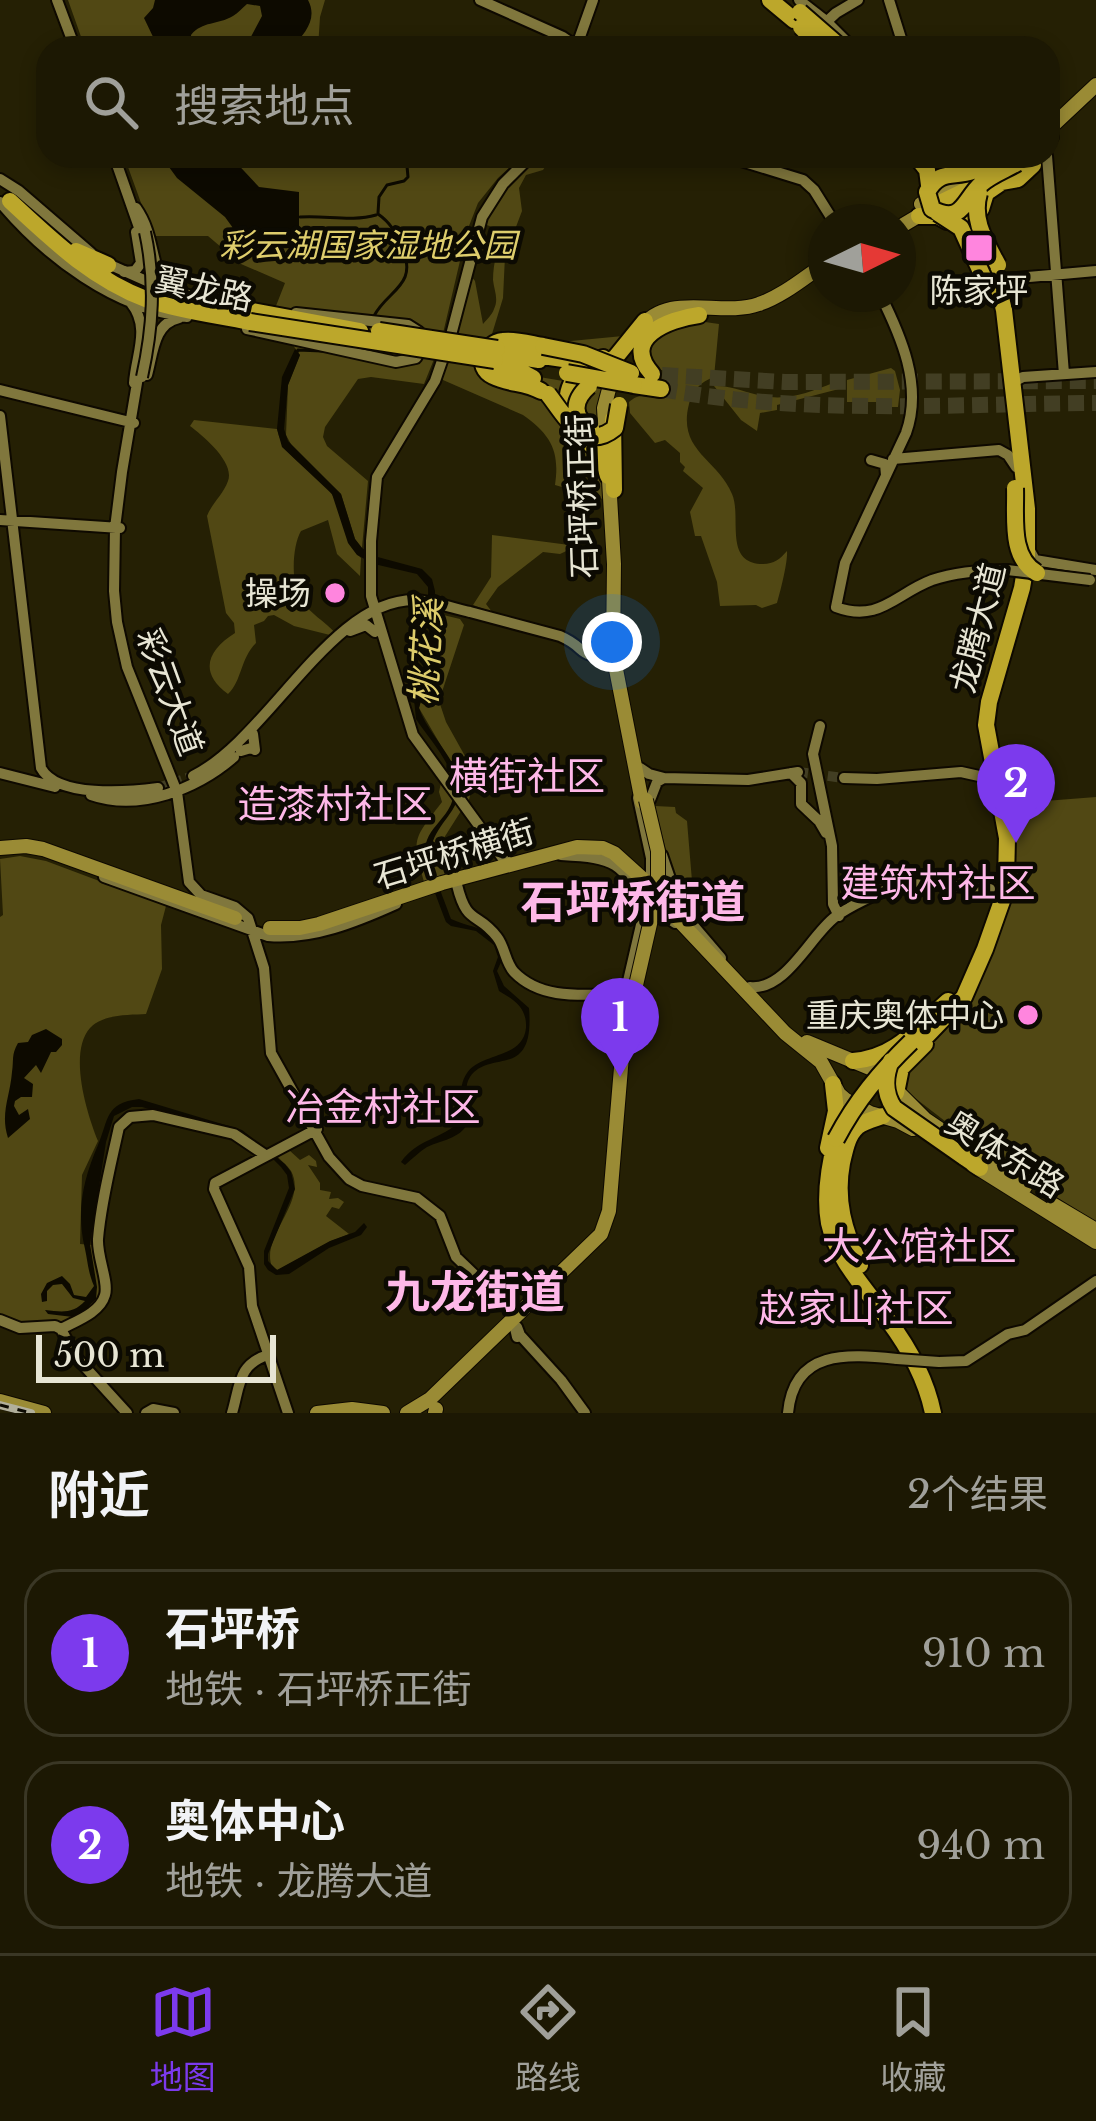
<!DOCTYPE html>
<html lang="zh">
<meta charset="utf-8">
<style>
body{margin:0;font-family:"Libre Baskerville","Noto Sans SC",serif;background:#292512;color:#f1f3f6}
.compass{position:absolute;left:808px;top:204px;width:108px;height:108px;border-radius:50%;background:#1c1803;box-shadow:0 6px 18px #0003;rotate:85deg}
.scale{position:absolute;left:36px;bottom:30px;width:240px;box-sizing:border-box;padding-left:12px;border:6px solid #e7e5d4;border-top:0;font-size:33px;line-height:42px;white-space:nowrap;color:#e7e5d4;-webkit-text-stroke:9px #0c0a02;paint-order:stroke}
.you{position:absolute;left:612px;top:642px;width:42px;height:42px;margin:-30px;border:9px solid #fff;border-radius:50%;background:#1a73e8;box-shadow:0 0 0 18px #1a73e833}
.badge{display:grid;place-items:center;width:78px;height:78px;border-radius:50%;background:#7c3aed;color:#fff;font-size:39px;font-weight:700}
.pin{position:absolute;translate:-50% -99px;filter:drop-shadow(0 3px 6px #0008)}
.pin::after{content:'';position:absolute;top:63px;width:42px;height:36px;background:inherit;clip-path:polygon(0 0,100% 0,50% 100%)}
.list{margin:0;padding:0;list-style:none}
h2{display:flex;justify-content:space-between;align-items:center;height:156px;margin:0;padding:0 48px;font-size:51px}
h2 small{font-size:39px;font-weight:400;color:#a0a09a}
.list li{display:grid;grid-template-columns:78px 1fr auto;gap:36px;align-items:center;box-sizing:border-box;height:168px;margin:0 24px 24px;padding:0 24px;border:3px solid #3a3725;border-radius:36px}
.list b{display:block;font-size:45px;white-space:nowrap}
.list p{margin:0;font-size:39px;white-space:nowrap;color:#a0a09a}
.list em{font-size:39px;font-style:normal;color:#a0a09a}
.icon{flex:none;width:66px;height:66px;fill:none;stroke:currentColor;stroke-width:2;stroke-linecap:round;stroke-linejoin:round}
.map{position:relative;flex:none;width:1096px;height:1413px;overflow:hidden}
.search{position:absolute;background:#1c1803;box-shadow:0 6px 18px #0003;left:36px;right:36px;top:36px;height:132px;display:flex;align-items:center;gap:30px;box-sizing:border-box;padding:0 42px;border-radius:36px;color:#a0a09a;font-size:45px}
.sheet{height:540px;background:#1c1803}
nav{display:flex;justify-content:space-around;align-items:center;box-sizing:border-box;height:168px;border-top:3px solid #3a3725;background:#1c1803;font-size:33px;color:#a0a09a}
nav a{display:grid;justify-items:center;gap:6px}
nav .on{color:#7c3aed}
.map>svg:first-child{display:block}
</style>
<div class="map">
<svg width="1096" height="1413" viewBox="0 0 1096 1413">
<rect width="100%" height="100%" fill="#252004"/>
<path fill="#514814" d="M68 0H325L320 17 318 48H85Z
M124 156H522L498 178 478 203 467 231 441 342 424 384 371 377 358 379 325 427 323 437 327 446 368 481 362 548 355 539 341 494 293 448 286 435 288 385 300 355 272 316 285 283 241 264 208 236H153Z
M536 156H552L543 170 526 175 519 188 522 211 505 256 503 298 492 334 550 343 623 336 613 352 598 354 452 344 471 276 475 281 483 324C487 319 492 315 494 309 499 299 494 290 493 280 493 263 498 247 503 231L484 224 510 182Z
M698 321 719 324 714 377C701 382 692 390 689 404 677 451 718 459 732 494 742 516 723 564 763 564 774 564 780 559 787 551 788 562 780 593 777 603L762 608 756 605 720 606 717 582 701 536H695L690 512 703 488 683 471 685 467 680 462V453L665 440 655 443 630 413 629 402C640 392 647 397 660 399L664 371 646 364 655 335Z
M445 361 605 388 601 467 603 499 555 485C560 451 551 435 523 415L443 380 441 374Z
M891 368 895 371 900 390 898 407H877L876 402H847V380Z
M833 383 839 389 777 405V410L760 413 757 431 741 420 714 386C732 385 746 393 763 396 788 401 810 392 833 383Z
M194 420 277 429C284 462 317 469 333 496 346 517 344 540 361 558L360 576 337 554 328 520 301 531C292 546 291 583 300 599 308 612 326 622 336 634L334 636 294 626 274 615 268 616 264 621 254 625 256 643C240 659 242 681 228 694 198 672 208 650 235 633L234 623 226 613 207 516C212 503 223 495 228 481 235 462 203 436 190 426Z
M492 535 577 546 560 554 543 552 498 587 486 604 492 612 473 605 491 577Z
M435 613 460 619 464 625 439 701 446 722 475 774 468 804 460 793 457 773 419 708 435 654Z
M441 783 461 811 437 849 446 879 425 885C411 838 413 840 442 802L439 792Z
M1096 797V1222L985 1152 906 1091 905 1073 967 1007 981 981 1008 901 1007 804Z
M655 806 675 807 676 813 687 821 692 881 675 887Z
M20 856 46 861 166 906 161 925 162 969 146 1014C129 1015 103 1014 90 1028 68 1053 87 1114 98 1141L82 1175 80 1244 92 1245 101 1294C97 1299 94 1306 89 1311 66 1330 25 1326 0 1317V917L3 915 0 859Z
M289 1150 300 1160 309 1155 316 1161 317 1167 308 1165 320 1183V1190L331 1192 329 1199 338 1198 344 1202 339 1209 332 1207 326 1216 349 1234 331 1241 278 1270 272 1267C260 1236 308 1202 291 1171 287 1165 281 1161 277 1156Z"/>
<path fill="#0d0a00" d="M155 0H308C318 19 305 33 292 48H245L262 16 260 6 247 4C242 8 238 13 233 16 218 25 202 21 191 35L192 48H155V41L144 18 153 8Z
M161 156H230L259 187 299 192V248H279L233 228 225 217 177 178Z
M295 349 300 355 288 385 284 429 288 441 341 494 355 539 362 548 374 556 422 569 432 579 435 591V649L419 708C427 733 458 760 460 785 461 810 437 823 432 845 427 862 445 901 451 919 478 931 493 924 502 960L497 971 504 986 529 1008C535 1082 490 1048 470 1077 461 1091 472 1109 467 1124 461 1138 440 1141 427 1147 419 1152 412 1159 405 1165L401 1162C418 1138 441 1140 460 1121 463 1106 457 1087 467 1073 481 1052 523 1059 526 1028 527 1007 514 1000 499 991L493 971 498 957 494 945 476 931 451 926 446 922C439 903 420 859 427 840 431 829 442 820 448 810 468 778 433 745 416 719L414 699 429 648 428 587 417 574 374 564 357 555 348 543 332 494 282 447 277 429 282 377Z
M46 1029 62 1039V1045L56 1052H51L41 1073 36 1065 24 1078 33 1084 32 1097H21L15 1101 14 1106 19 1115 28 1109 30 1119 8 1138C0 1113 10 1097 12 1072 14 1060 11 1055 18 1043L28 1042 32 1035Z
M139 1099 242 1130 285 1164 291 1172 295 1189 268 1254V1261L277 1270 330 1241 355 1232 364 1223 367 1227 361 1235 329 1248 289 1274 276 1275 268 1270 264 1264V1251L289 1188 287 1175 281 1167 271 1157 200 1123 142 1107H132L114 1116 106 1142 90 1244 97 1287 96 1299 84 1311 73 1317 48 1314 45 1310C62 1312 73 1314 85 1301L73 1298 62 1284 53 1285 47 1291V1301L42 1302 41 1294 47 1283 62 1276 70 1284 74 1295 86 1297 94 1286C88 1272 88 1263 85 1249 76 1211 83 1180 98 1145 109 1119 105 1103 139 1099Z"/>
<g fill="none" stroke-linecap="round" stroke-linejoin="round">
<path stroke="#0d0a00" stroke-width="3" d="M378 213 379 197 387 185 404 181 408 177 407 166 421 161H438L444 156
M300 217C325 215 352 222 376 215
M374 316C387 290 419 286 402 247 395 232 391 223 378 214
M297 352 298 350 322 351"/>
<path stroke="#423e23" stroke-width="10" stroke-dasharray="10 5" stroke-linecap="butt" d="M798 772 844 778
M158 788 193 776"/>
<path stroke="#423e23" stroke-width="16" stroke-dasharray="16 8" stroke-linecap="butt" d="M662 375 785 382 1096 381
M661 389C804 415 951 404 1096 403"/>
<defs>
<path id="secondary" d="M57 0 75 48
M480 0 563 37 579 48
M799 0 826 21 853 48
M889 0 904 48
M822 26 836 13 858 0
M576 48 593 0
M1048 144 1053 137
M114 156 141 233
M725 156 803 180 814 190 834 222
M1047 156 1064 374
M0 179 19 191 91 253
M0 202C46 257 115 309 187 317
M136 208C155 235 150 264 166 288
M106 263 169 291 242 306
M124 272 135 271 141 263 136 232
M1006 279 1096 271
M880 294C901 336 923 386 906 433L845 563 836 607C879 623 895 594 932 580 956 572 982 570 1007 570
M131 303C151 328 136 354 134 383
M247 329 396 362 416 358 422 348 419 332 408 325 296 313
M147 375C153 353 154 323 179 318
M138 377 122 472 115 528 114 591 117 622 127 667 177 792 189 882 201 895 235 907 248 918 264 968 271 1053 329 1157 349 1179 362 1186 417 1198 440 1216 456 1257 511 1310 517 1337
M1013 386 1015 381 1023 377 1096 372
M0 390 134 423
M0 416 41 768C57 798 128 792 158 788
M893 459 999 450 1008 455 1016 467
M871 460 885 464 886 475
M0 520 120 528
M1029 549 1035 560 1096 570
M350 631 366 625 375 632
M820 726 813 754 832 846 833 904 839 916
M241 751 251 748 255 750 253 734
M640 768 649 774 664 778 657 782 650 800
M0 773 55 787
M791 773 801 783V804L819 821 826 833
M193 776C269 738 331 599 415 600 433 601 452 608 470 612 500 620 530 628 560 636 590 649 575 659 613 654
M664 778 748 780 798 772
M844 778 877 779 961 772 979 776
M91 795C139 812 197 789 234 757
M561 855C616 858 621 861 648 910L662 914 675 923
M662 855 681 911 721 958
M511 863 504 860 413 735 371 596V541L377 477 435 381 451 335 482 217 503 184 531 156
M104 877 268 936C312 940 356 922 396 904
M457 885C467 926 477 911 497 937 505 947 505 962 514 972 543 1002 588 994 625 994
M750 987C786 991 810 936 835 917 848 907 879 892 895 887 917 880 965 888 990 889
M621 1025 625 994 643 916 644 893 651 884V858L638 798
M0 1320 20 1328 55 1326 61 1329 76 1357 127 1413
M517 1327 520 1335 561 1380 585 1413
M61 1329C76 1321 100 1313 105 1295 109 1282 97 1257 98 1239 101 1202 111 1164 119 1127L130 1117 153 1115 234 1134 265 1155
M939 1362 966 1361 1008 1334 1025 1330 1096 1281
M146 1413 153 1409 174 1413
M232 1413C240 1386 238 1364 268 1355
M288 1413 252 1306 249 1267 214 1189 215 1183 317 1129
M788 1413C794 1349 847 1354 897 1359"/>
<path id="primary" d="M1048 130 1096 85
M921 204 976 174
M898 228 925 212
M640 329C668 290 720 318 759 304 783 296 805 277 826 263
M606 440 604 408 613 374
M609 480 614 564 613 654 642 802
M0 848 26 846 43 849 235 918
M671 912 785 1033 821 1062 839 1094 846 1100 870 1113 898 1121 913 1129
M270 928H300L319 924 442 883 577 847 603 848 614 853 644 880
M807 1042 877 1071 925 1119 1025 1187
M973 1165 1096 1242
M1054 1205 1096 1230
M0 1401 44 1413
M317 1413 352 1409 383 1413
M407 1413 430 1399 601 1234 609 1211 625 1020
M435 1413 436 1409"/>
<path id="highway" d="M770 0 794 20
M942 156C959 167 973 163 990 156
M10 201C52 240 92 279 148 300 180 311 216 315 250 322
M936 205 973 187 1018 179 1033 165
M981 209 986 193 1005 180
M919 216H938L947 221
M76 251 108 265
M235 305 252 311 360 331
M497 353 539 360
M529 354 570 360
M603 364 615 358 645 321
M494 366 518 370 533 378
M652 374C620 338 668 319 699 315
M634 385 661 389
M541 391C526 382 508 384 493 376 474 367 484 343 503 341 515 339 531 344 543 346
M613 419 614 490
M577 423C555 398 575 366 603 358
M574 432 601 452 608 476
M915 1048 964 997 985 949 1003 898 1006 880 1007 838 986 725 989 702 1022 588 1027 558V509L1004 310 993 267 967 214
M853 1061C896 1058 917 1028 948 1001
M896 1093 901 1068 925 1044
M836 1139C829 1166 824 1195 829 1223 837 1260 867 1290 888 1320 909 1348 926 1379 933 1413
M828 1148 836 1111 833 1084
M964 1157 980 1168
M860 1265C844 1231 835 1200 842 1163 845 1151 847 1136 857 1127 864 1121 874 1119 883 1116"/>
</defs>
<use href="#secondary" stroke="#0e0900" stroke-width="14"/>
<use href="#primary" stroke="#0e0900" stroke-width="16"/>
<use href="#highway" stroke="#0e0900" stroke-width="20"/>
<use href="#secondary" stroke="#80773d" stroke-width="10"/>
<use href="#primary" stroke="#9a8b35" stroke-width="14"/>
<use href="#highway" stroke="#bca72b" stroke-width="16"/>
<defs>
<path id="rail" d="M0 1405 31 1413"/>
</defs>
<use href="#rail" stroke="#b1af9b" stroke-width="8"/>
<use href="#rail" stroke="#0c0a02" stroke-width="3" stroke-dasharray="9" stroke-linecap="butt"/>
<defs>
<path id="secondary-bridge" d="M142 377C153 327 156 283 145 232
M1007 570 1090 580
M897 1359 939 1362"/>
<path id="primary-bridge" d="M628 1020 658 889V851L646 800"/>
<path id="highway-bridge" d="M800 12 838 45
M801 27 822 48
M916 156 927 170 929 185
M1002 156C993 161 983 168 973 171 952 178 940 169 927 192L932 209C962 225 963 201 981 184 991 175 1005 170 1017 163
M979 193C971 220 986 242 998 265
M938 213 961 228 986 283
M250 322 495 360
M379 331 497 349
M543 346 583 354 631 373
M567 373 634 385
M589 386C573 400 571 417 591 428
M548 394C565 416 584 453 615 428L619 405
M1015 488C1016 516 1009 557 1037 573
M891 1061C884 1078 884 1093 894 1108L964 1157
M836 1139C856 1101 880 1072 911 1042"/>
</defs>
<use href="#secondary-bridge" stroke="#0e0900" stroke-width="14" stroke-linecap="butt"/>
<use href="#primary-bridge" stroke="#0e0900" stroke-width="16" stroke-linecap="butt"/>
<use href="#highway-bridge" stroke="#0e0900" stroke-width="20" stroke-linecap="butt"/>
<use href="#secondary-bridge" stroke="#80773d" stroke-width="10"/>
<use href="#primary-bridge" stroke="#9a8b35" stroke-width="14"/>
<use href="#highway-bridge" stroke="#bca72b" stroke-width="16"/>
</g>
<g fill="#ff85de" stroke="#0c0a02" stroke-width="4.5">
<rect x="964" y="233" width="30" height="30" rx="6"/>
<circle cx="335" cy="593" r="12"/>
<circle cx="1028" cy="1015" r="12"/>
</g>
<g text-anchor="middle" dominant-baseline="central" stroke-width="9" stroke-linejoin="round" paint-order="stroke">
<g font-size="33" font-style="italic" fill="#decd6c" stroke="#0c0a02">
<text x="368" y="245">彩云湖国家湿地公园</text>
</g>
<g font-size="33" fill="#e7e5d4" stroke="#0c0a02">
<text transform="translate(204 289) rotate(12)">翼龙路</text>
<text transform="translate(582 496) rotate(-92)">石坪桥正街</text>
<text transform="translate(978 628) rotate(-76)">龙腾大道</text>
<text transform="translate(170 692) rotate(70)">彩云大道</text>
<text transform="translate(454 854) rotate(-17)">石坪桥横街</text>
<text transform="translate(1005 1154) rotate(32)">奥体东路</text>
</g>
<g font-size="33" fill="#e7e5d4" stroke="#0c0a02" text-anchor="end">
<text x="979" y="290" text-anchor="middle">陈家坪</text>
<text x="311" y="593">操场</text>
<text x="1004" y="1015">重庆奥体中心</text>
</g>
<g font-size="36" font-style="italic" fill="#ddcc6b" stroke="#0c0a02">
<text transform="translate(426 652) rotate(-87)">桃花溪</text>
</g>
<g font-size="39" fill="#feb8e8" stroke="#0c0a02">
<text x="527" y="776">横街社区</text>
<text x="335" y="804">造漆村社区</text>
<text x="938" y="883">建筑村社区</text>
<text x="383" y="1107">冶金村社区</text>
<text x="919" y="1246">大公馆社区</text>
<text x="856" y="1308">赵家山社区</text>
</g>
<g font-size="45" font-weight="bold" fill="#feb8e8" stroke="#0c0a02">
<text x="633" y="902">石坪桥街道</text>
<text x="475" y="1292">九龙街道</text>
</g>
</g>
</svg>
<svg class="compass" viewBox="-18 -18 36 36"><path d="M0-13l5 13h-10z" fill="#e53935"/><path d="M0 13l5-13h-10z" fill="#a0a09a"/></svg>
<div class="scale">500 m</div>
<div class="you"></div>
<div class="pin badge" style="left:620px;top:1077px">1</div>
<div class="pin badge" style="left:1016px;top:843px">2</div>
<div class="search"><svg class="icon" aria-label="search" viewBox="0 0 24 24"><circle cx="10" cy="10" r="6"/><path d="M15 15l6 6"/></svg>搜索地点</div>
</div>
<section class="sheet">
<h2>附近<small>2个结果</small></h2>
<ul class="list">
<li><span class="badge">1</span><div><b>石坪桥</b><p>地铁 · 石坪桥正街</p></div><em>910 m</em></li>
<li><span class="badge">2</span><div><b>奥体中心</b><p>地铁 · 龙腾大道</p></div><em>940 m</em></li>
</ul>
</section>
<nav>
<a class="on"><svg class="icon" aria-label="map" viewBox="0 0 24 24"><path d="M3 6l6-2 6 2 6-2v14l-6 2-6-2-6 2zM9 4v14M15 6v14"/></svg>地图</a>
<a><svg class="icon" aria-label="directions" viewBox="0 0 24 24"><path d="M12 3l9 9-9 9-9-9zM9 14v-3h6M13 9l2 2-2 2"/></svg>路线</a>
<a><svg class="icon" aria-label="saved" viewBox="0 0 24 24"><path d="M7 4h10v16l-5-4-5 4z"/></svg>收藏</a>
</nav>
